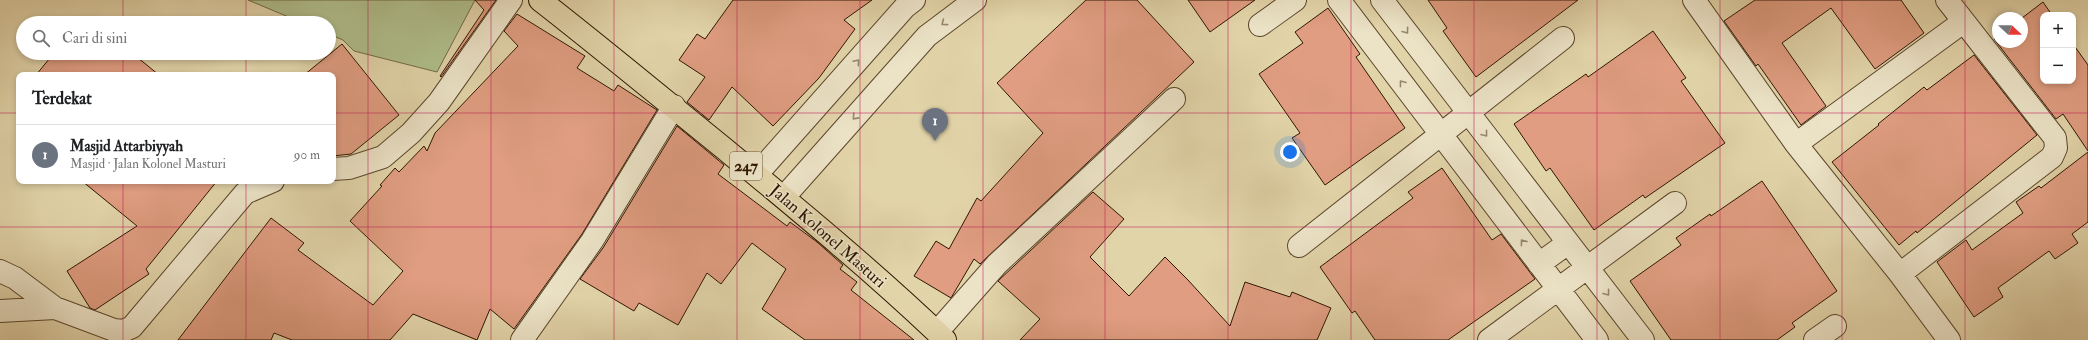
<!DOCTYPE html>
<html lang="id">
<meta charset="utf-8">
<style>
body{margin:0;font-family:"IM FELL Double Pica",serif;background:#f6f6f6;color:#202124}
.controls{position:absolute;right:12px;top:12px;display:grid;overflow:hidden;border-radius:8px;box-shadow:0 2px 6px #0003}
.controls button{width:36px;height:36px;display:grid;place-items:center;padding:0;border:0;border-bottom:1px solid #e0e0e0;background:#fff;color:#202124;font:20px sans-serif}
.compass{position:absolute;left:1992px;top:12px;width:36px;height:36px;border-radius:50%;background:#fff;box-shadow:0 2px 6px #0003;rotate:112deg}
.you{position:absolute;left:1290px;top:152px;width:14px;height:14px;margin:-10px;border:3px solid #fff;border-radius:50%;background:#1a73e8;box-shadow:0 0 0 6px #1a73e833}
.badge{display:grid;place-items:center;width:26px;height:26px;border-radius:50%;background:#0f766e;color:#fff;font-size:13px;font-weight:700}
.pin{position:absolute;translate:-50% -33px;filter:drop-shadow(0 1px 2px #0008)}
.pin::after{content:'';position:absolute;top:21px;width:14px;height:12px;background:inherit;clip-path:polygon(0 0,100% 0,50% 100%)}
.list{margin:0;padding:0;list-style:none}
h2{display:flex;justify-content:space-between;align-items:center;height:52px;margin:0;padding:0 16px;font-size:17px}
h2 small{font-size:13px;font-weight:400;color:#757577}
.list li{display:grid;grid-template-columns:26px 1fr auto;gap:12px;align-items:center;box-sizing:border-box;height:60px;padding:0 16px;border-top:1px solid #e0e0e0}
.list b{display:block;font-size:15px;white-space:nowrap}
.list p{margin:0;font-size:13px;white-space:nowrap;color:#757577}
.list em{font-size:13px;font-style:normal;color:#757577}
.icon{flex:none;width:22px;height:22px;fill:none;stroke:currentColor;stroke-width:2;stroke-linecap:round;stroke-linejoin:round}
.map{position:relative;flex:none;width:2088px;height:340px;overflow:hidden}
.search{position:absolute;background:#fff;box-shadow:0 2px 6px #0003;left:16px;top:16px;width:320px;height:44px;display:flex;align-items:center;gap:10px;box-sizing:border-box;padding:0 14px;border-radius:22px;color:#757577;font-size:15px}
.panel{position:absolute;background:#fff;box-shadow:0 2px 6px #0003;left:16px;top:72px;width:320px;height:112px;border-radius:8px}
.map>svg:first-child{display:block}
</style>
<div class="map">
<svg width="2088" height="340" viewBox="0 0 2088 340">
<rect width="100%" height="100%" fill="#e2d4a9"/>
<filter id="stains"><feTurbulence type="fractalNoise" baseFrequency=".005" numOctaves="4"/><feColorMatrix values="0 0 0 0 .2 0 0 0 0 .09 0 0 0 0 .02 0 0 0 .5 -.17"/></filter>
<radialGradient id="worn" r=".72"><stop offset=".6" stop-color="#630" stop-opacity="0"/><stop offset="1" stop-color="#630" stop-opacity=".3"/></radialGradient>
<path fill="#afbe8b" stroke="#6f6a46" d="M248 0H475L437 72 354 51 343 40 329 34V23H303Z"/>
<path fill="#e09d81" stroke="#2f1602" d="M475 0H496L441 77 440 76 484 10Z
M733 0H872L844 20 855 29 819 78 773 126 732 87 709 120 687 102 705 77 679 60 697 34 705 39Z
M1086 0H1137L1194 62 980 264 974 259 951 298 914 276 936 241 949 249 977 198 981 201 1043 133 997 83Z
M1188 0H1255L1210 32Z
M1428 0H1578L1476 77 1443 31 1447 28Z
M1755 0H1901L1924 33 1875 69 1831 8 1782 43 1826 106 1801 125 1758 64 1756 66 1724 21Z
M2043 2 2052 15H2043V81H2073V44L2088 65V151L2063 114 2056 119 1994 39 1998 36V42H2022V18Z
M1328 8 1360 54 1356 57 1405 128 1325 185 1292 138 1300 133 1259 74 1303 43 1295 32Z
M517 14 585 56 577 68 614 91 618 85 657 110 582 234 514 329 490 309 477 340 413 314 390 340H292L274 333 271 340H178L271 218 304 243 298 250 373 305 403 271 350 221 382 186 380 185 395 168 399 172 424 146 427 151 435 133 518 46 504 31Z
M1653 31 1686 78 1681 81 1725 143 1645 198 1643 195 1594 230 1550 168 1546 171 1514 124 1586 74 1588 77Z
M342 44 399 115 351 154 333 156V75H304Z
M54 53H132L159 75H36Z
M1974 55 2037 135 1917 233 1916 231 1899 245 1832 162 1879 125 1878 124 1924 87 1927 90Z
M677 126 724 165 718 174 787 226 790 222 817 242 843 265 840 269 857 282 851 290 914 340H805L762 309 786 269 752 243 721 284 707 273 678 325 639 303 634 311 580 279 603 248Z
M2088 152V222L2072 234 2078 243 2055 259 2049 251 1998 288 2003 297 1974 317 1937 262 1966 240 1972 250 2023 213 2016 202 2039 186 2041 188Z
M1442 168 1492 240 1501 234 1535 279 1448 340H1375L1355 311 1352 313 1320 267 1413 198 1408 192Z
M82 181H217L146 269 149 274 95 310 90 308 67 271 137 226Z
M1762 181 1837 291 1792 323 1795 327 1777 340H1671L1630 281 1681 245 1676 238 1710 214 1711 216Z
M1093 192 1124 219 1090 257 1129 296 1165 257 1188 280 1230 326 1245 282 1290 297 1292 292 1331 308 1317 340H1020L1040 319 998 281Z"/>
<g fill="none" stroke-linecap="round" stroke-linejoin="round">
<defs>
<path id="minor" d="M1339 0 1597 340
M1382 0 1643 340
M1694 0 1796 144 1900 274 1949 340
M1260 25 1295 0
M1796 144 1963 22
M333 169 349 168 383 157 411 133 439 102 511 0
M757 174 905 7 914 0
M784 197 927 36 975 0
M1299 246 1563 38
M1539 264 1568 243
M0 271 15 278 55 308
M1900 274 2052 157 2056 148 2055 138 1947 0
M0 311 55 308 114 330 123 331 132 327 245 193 273 181
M937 332 997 264 1174 99
M522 340 592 241 674 106
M1489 340 1675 203
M1815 340 1835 326"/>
<path id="major" d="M540 0C603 49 664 100 726 150 801 212 875 273 945 340"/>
</defs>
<use href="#minor" stroke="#5c462c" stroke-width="24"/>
<use href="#major" stroke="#2f1602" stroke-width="24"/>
<use href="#minor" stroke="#ece3c7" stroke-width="22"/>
<use href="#major" stroke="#e2d4a9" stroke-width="22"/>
</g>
<defs><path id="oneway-chevron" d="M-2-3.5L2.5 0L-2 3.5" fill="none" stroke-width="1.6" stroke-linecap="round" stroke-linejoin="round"/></defs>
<g stroke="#97876e">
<use href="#oneway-chevron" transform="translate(944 23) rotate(143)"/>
<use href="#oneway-chevron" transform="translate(1406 31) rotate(53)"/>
<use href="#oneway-chevron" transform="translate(857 62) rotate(-49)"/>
<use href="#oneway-chevron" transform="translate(1402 83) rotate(-127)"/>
<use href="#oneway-chevron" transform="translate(855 117) rotate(132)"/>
<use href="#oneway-chevron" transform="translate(1485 134) rotate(52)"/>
<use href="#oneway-chevron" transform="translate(1523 242) rotate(-127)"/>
<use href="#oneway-chevron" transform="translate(1607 293) rotate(53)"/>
</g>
<path fill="none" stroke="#c2185b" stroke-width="1" stroke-opacity="0.55" d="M123 0V23M246 0V23M368 0V340M491 0V340M614 0V340M737 0V340M860 0V340M983 0V340M1105 0V340M1228 0V340M1351 0V340M1474 0V340M1597 0V340M1720 0V340M1842 0V340M1965 0V340M123 53V75M246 53V75M0 113H19M333 113H2088M123 181V340M246 181V340M0 227H2088"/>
<g text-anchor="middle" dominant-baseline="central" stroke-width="3" stroke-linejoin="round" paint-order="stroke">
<rect fill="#ece3c7" stroke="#68543d" stroke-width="1" x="730" y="152" width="32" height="28" rx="3"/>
<g font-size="16" font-weight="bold" fill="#2f1602">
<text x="746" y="166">247</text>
</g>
<g font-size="17" fill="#2f1602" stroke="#ece3c7">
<text transform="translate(828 236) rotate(41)">Jalan Kolonel Masturi</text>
</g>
</g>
<rect width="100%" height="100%" filter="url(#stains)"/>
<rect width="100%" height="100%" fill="url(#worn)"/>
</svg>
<div class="controls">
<button>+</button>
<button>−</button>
</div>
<svg class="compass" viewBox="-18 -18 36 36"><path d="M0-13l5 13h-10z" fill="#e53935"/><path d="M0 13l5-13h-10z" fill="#757577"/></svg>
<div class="you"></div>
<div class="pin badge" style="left:935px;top:141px;background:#6b7280">1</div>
<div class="search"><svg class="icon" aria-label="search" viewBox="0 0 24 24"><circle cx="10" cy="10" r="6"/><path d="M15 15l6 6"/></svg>Cari di sini</div>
<section class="panel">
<h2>Terdekat<small></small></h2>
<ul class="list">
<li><span class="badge" style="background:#6b7280">1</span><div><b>Masjid Attarbiyyah</b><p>Masjid · Jalan Kolonel Masturi</p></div><em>90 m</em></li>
</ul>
</section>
</div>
